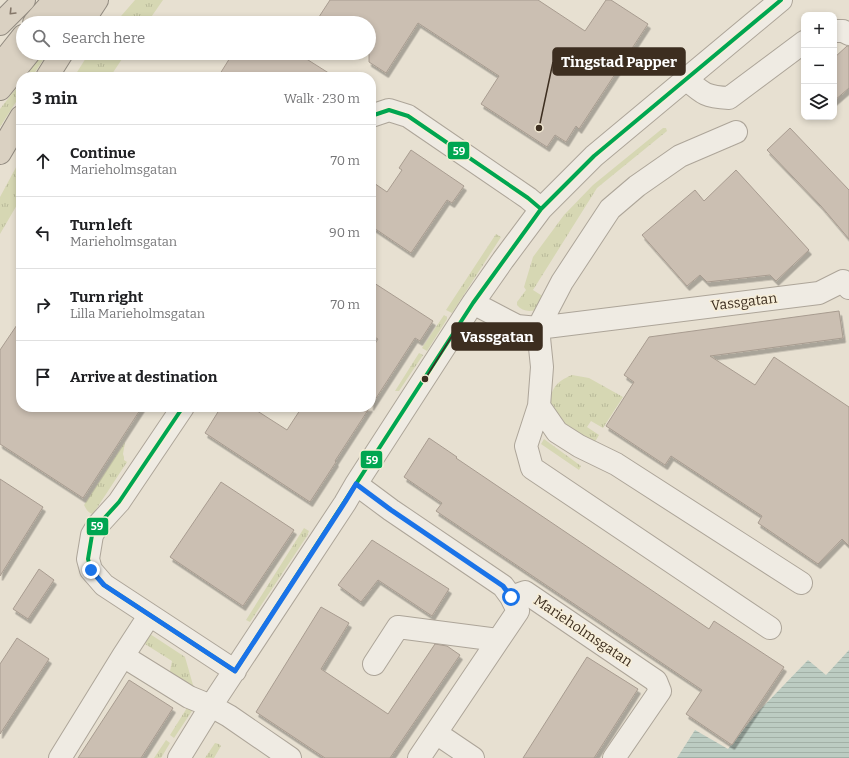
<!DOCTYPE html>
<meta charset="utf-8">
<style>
body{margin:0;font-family:Bitter,serif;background:#f6f6f6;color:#202124}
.controls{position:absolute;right:12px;top:12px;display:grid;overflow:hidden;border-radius:8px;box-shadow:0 2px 6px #0003}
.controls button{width:36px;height:36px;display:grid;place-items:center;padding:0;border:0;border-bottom:1px solid #e0e0e0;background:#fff;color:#202124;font:20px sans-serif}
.stop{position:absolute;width:12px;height:12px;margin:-9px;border:3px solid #1a73e8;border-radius:50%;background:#fff}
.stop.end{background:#1a73e8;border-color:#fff;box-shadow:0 1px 4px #0008}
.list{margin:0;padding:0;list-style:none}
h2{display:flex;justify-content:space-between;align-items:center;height:52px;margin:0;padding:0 16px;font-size:17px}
h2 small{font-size:13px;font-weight:400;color:#757577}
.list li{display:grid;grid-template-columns:26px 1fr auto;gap:12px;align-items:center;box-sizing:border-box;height:72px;padding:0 16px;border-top:1px solid #e0e0e0}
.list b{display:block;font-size:15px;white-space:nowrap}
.list p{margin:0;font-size:13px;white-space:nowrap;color:#757577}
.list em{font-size:13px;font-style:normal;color:#757577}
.icon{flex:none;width:22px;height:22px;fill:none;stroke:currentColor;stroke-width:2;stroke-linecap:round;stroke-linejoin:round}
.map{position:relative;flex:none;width:849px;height:758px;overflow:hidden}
.search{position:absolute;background:#fff;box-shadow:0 2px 6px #0003;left:16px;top:16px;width:360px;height:44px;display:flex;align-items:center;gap:10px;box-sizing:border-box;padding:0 14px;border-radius:22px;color:#757577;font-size:15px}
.panel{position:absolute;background:#fff;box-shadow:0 2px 6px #0003;left:16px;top:72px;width:360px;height:340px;border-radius:16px}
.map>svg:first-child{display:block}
</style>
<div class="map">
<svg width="849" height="758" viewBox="0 0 849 758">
<defs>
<pattern id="grass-tufts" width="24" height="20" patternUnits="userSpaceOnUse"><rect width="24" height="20" fill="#d6d7b3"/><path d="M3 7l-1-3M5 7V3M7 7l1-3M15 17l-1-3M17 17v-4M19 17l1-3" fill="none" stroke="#b9b99a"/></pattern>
<pattern id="water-rules" width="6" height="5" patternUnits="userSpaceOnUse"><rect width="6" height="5" fill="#bcccc2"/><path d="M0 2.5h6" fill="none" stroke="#a2b0a6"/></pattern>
<filter id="shadow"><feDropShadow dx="2.5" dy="4.5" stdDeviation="0" flood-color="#0004"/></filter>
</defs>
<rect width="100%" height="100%" fill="#e7e0d1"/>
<path fill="url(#grass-tufts)" d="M135 0H163L147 23H115Z
M89 53H126L110 77 97 72 93 77H74Z
M41 56 45 57 32 77H25Z
M21 82V94L0 127V109Z
M663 128H666L667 131 597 188 533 290 544 297 536 310C528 312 522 311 517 305V302L526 290 524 287 533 257 564 215 593 185Z
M21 158V198L0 234V197Z
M496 234 501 237 452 313 446 310Z
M444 315 447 317V319L427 351 422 348Z
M419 353 423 355 399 391H395Z
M572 375 589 378 623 397 603 428 591 421 587 427 599 435 593 445 586 446 549 408C551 389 555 382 572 375Z
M544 439 581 466 579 470 541 444Z
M125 442 123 454 124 457V460L127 462 93 514C88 513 86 509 84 505Z
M304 528 309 531 307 536 250 622 246 620Z
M150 634 185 657 193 685 189 692 171 674 170 671 172 661 145 644Z
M190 703 196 705 174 738 170 735Z
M166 740 170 743 161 758H154Z
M215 743 219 744 221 746 214 758H205Z"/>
<path fill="url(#water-rules)" d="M849 650V758H677L695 730 728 749 757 713 808 660 826 675Z"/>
<path fill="#cbbfb2" stroke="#a89c90" filter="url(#shadow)" d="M330 0H538L585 31 606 0H611L648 24 579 129 576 126 566 142 555 135 547 147 481 104 499 76 418 23 386 73 369 62V23H315Z
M847 46H849V88L834 101V58Z
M233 53H297L335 77H218Z
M790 128 849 190V239L821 206 767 150Z
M411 150 464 186 452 203 447 200 411 253 371 226V181L387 192 402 170 399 168Z
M736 170 809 250 776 281 770 275 707 282 700 275 687 286 642 235 695 190 704 201Z
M371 281 433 321 420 341 415 338 371 406V350L378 339 371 335Z
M839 311 843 338 710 356 755 385 774 357 849 407V546L842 539 818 564 758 523 762 516 671 456 665 465 606 426 634 382 624 375 649 337Z
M21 319V407H142L83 498 0 444V350Z
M221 407H251L287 430 302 407H370L335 461 336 462 310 502 205 433Z
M429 438 457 457 456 458 709 629 714 621 784 667 732 745 686 714 702 690 436 511 442 503 404 477Z
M0 479 43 507 0 576Z
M221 482 294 530 243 606 170 557Z
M372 540 449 589 432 616 378 580 361 602 338 585Z
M39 569 54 580 28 619 13 609Z
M321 607 349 623 321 669 388 714 435 644 447 646 460 655 390 758H325L256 712Z
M17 638 49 659 0 734V664Z
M587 657 638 689 594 758H523Z
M129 680 173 708 141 758H78Z"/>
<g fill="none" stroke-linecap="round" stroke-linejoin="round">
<defs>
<path id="minor" d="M834 31H843L849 34
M686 79C703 94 706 97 729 98L804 42
M371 116 389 110 408 116 528 198 541 209
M736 132 680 156 637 186 610 209 562 282 538 328 542 367 539 406 557 432 579 446 616 464 801 583
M473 303 517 326 538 328 819 293 843 281 849 288
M539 406 526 446 532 468 770 628
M183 407 119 502 98 525 92 535 88 559 91 570 104 585 235 671
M356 484 391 510 503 586 511 597 518 611 419 758
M511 597 525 592 656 681 660 691 614 758
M123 656 149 616
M374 664 398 627 498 640
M436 733 473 758
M60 758 123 656 189 697 211 706 229 716 290 758
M179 758 211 706 345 503 356 484 473 303 503 260 541 209 594 156 781 0"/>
<path id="highway" d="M34 23 54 0
M55 23 72 7 85 0
M82 23 97 0
M0 24 24 0
M0 65 23 36
M47 77 62 53
M0 89 29 53
M0 153 21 117"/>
</defs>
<use href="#minor" stroke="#ada599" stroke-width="24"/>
<use href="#highway" stroke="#928b80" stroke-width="24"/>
<use href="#minor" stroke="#efebe3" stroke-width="22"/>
<use href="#highway" stroke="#dad1c2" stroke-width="22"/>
<defs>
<path id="bus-1" d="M371 116 389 110 408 116 528 198 541 209
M183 407 119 502 98 525 92 535 88 559 91 570 104 585 235 671 473 303 541 209 594 156 781 0"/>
</defs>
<use href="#bus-1" stroke="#f7eed8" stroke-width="7"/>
<use href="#bus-1" stroke="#00a651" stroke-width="4"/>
</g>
<defs><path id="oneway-chevron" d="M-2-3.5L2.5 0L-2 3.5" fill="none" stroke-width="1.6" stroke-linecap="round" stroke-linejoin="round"/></defs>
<use stroke="#847769" href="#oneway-chevron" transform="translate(12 12) rotate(134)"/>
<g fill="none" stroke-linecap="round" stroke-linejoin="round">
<path stroke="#1a73e8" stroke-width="5" d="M91 570 104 585 235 671 345 502 356 484 391 510 503 586 511 597"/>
</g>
<g text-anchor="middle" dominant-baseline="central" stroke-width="3" stroke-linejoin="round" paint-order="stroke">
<g font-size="14" fill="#3d2e20" stroke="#f7eed8">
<text transform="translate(744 302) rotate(-7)">Vassgatan</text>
<text transform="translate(583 631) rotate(34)">Marieholmsgatan</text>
</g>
</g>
<path fill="none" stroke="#3d2e20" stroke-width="1.5" d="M539 128L553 62M425 379L452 336"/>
<g fill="#3d2e20" stroke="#f7eed8" stroke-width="1.5">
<circle cx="539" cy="128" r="4"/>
<circle cx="425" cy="379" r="4"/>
</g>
<g fill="#3d2e20" stroke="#3d2e20" stroke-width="1.5">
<rect x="553" y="48" width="132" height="27" rx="4"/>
<rect x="452" y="323" width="90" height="27" rx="4"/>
</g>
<g font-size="15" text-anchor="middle" font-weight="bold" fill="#fff">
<text x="619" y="67">Tingstad Papper</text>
<text x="497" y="342">Vassgatan</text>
</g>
<g stroke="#f7eed8" stroke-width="1.5">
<rect x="447" y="141" width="23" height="19" rx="4" fill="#00a651"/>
<rect x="360" y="450" width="23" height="19" rx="4" fill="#00a651"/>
<rect x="86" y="517" width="23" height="19" rx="4" fill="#00a651"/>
</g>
<g font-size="11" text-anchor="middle" font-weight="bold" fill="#fff">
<text x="459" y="155">59</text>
<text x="372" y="464">59</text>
<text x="97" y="530">59</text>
</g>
</svg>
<div class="controls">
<button>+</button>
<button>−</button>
<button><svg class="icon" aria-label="layers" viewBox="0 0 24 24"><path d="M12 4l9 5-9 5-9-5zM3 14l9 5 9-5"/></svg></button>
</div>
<div class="stop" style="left:511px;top:597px"></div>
<div class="stop end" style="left:91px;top:570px"></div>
<div class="search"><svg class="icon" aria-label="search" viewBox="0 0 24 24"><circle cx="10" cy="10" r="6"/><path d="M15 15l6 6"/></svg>Search here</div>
<section class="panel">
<h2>3 min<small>Walk · 230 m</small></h2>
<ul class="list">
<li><svg class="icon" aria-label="ahead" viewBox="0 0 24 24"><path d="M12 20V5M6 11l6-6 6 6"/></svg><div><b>Continue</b><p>Marieholmsgatan</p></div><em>70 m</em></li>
<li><svg class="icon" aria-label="left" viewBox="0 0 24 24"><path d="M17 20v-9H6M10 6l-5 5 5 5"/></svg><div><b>Turn left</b><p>Marieholmsgatan</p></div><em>90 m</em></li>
<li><svg class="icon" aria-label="right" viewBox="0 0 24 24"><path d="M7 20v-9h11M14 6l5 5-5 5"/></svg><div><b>Turn right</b><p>Lilla Marieholmsgatan</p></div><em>70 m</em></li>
<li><svg class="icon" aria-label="arrive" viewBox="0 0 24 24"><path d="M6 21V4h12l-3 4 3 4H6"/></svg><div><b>Arrive at destination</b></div></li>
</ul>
</section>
</div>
